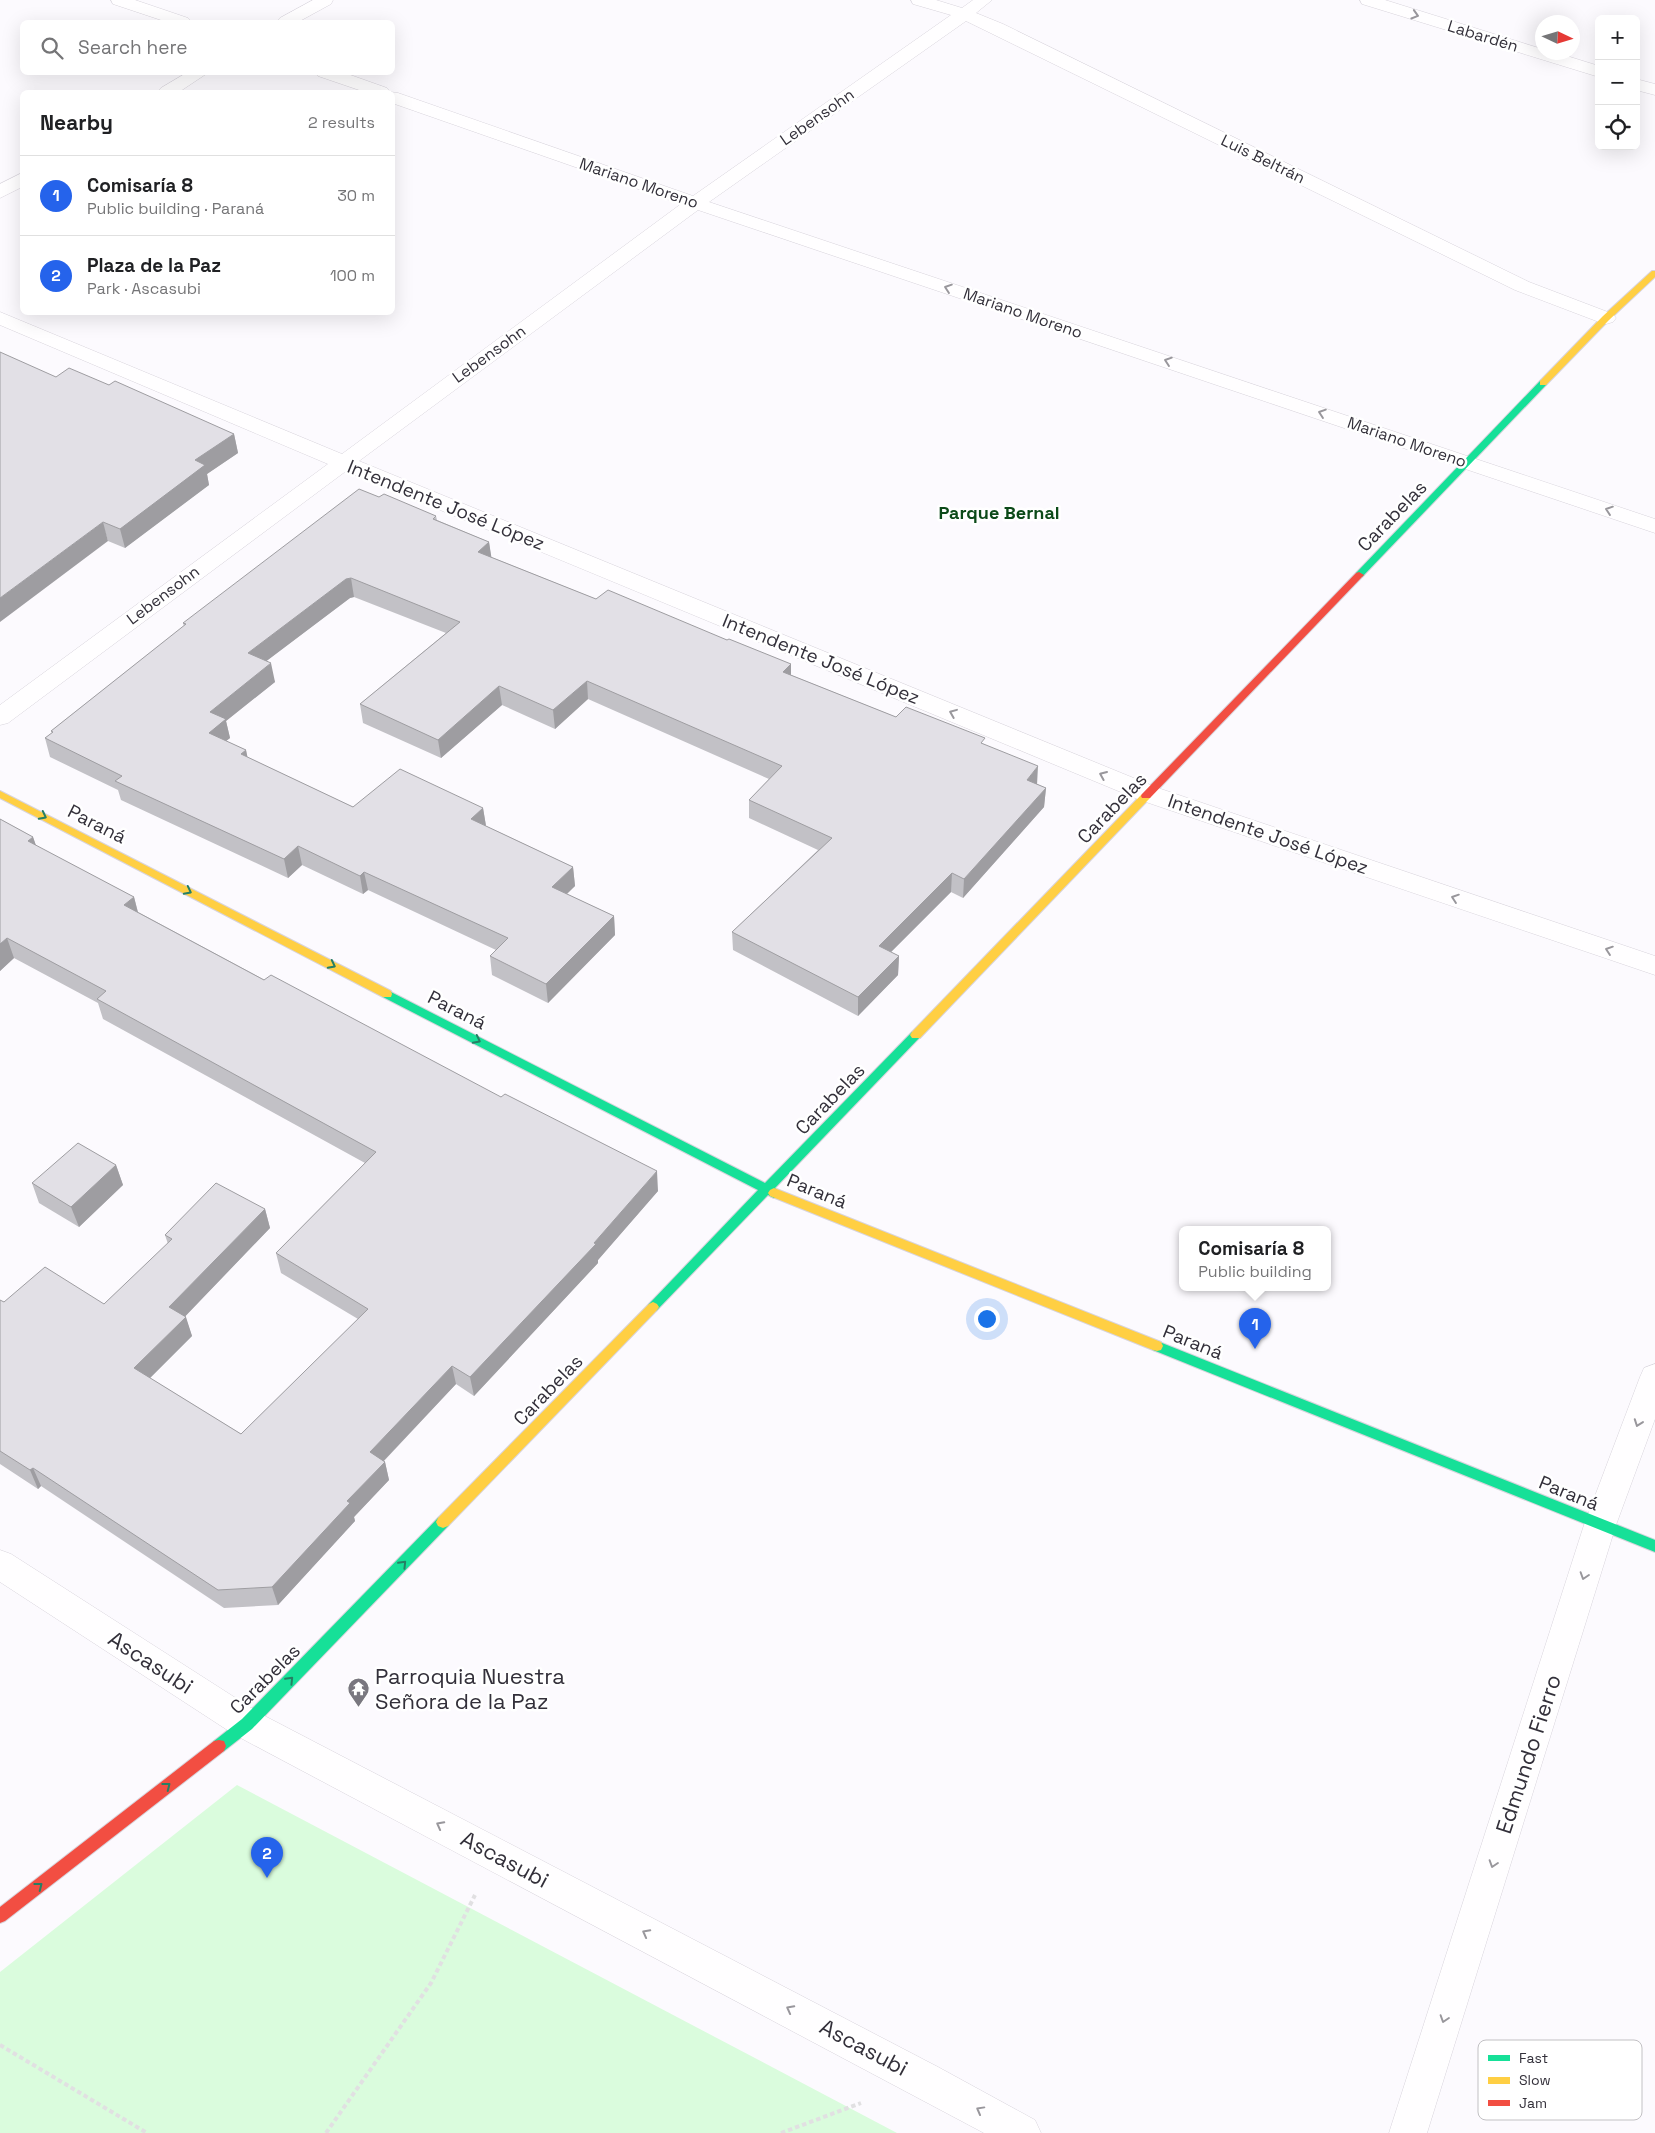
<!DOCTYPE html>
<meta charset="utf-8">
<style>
body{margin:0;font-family:"Space Grotesk",sans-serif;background:#f2f2f2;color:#202124}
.controls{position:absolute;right:15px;top:15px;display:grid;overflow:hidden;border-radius:8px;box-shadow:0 5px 20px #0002}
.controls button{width:45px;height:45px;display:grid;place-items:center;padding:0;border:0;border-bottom:1px solid #e0e0e0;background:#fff;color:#202124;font:25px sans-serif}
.compass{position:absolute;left:1535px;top:15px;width:45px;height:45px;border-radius:50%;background:#fff;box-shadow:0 5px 20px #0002;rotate:94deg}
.you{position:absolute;left:986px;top:1318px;width:18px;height:18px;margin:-12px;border:4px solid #fff;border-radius:50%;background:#1a73e8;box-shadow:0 0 0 8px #1a73e833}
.badge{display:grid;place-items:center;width:32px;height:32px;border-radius:50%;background:#2563eb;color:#fff;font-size:16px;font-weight:700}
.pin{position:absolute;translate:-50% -41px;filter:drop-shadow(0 1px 2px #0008)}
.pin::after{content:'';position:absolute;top:26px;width:18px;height:15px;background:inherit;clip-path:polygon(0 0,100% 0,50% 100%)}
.popup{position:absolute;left:1179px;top:1226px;width:152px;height:65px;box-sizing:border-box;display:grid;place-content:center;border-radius:8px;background:#fff;filter:drop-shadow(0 1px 4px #0005);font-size:16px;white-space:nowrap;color:#757577}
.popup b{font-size:19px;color:#202124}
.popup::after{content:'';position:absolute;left:50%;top:100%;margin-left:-10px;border:10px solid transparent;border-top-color:#fff}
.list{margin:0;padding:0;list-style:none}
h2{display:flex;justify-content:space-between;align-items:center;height:65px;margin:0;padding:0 20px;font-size:21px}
h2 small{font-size:16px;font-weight:400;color:#757577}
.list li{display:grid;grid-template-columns:32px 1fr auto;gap:15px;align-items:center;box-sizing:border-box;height:80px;padding:0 20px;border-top:1px solid #e0e0e0}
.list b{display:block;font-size:19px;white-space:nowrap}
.list p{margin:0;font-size:16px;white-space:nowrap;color:#757577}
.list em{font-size:16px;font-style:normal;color:#757577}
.icon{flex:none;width:28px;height:28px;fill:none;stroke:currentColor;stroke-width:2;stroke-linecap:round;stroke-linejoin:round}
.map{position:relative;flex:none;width:1655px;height:2133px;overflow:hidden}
.search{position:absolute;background:#fff;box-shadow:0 5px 20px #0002;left:20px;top:20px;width:375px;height:55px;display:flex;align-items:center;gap:12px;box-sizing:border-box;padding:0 18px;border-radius:8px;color:#757577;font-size:19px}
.panel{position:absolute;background:#fff;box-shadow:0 5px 20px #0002;left:20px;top:90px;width:375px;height:225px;border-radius:8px}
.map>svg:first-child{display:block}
</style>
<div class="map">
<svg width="1655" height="2133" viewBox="0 0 1655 2133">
<rect width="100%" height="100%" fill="#fcfafe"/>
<path fill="#dafcdd" d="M237 1785 897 2133H0V1972Z"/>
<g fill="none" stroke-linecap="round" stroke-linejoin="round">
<defs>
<path id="street" d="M111 0H135L188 18 191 22H167L113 4Z
M313 0H333L331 4 298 22H277L280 18Z
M911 0H936L962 8 973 0H992L976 13 1003 24 1529 282 1613 314 1616 318 1613 322 1606 324 1599 322 1515 290 966 21 709 202 1655 519V533L698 210 359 461 1158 788 1655 956V975L1140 800 346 471 8 723 0 725V705L328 464 0 325V312L342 454 681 204 392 103V92H365L318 76 316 72H342L387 88 390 92 398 93 693 196 951 15 913 4Z
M1360 0H1385L1542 49V52H1554L1599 66V77L1362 4Z
M188 72H209L179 92H158L161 88Z
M1636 79 1655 84V95L1636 90Z
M22 173V187L0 198V184Z
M1655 1364V1419L1616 1525 1427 2133H1389L1584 1525 1640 1377 1644 1368Z
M0 1550 11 1554 259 1713 938 2067 1035 2120 1041 2133H984L235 1735 0 1582Z"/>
<path id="fast" d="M1543 380 1547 383 1546 385 1362 577H1356V573L1540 381Z
M387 990 765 1183 912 1032H920L922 1035 775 1188 780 1193 778 1196 774 1198 768 1195 657 1310 653 1312 649 1310 647 1307 649 1304 758 1190 383 997 382 994Z
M1157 1341 1655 1540V1552L1153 1350 1151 1346 1153 1342Z
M443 1516 448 1518 450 1522 448 1526 252 1729 224 1751 219 1752 214 1751 212 1746 214 1741 242 1719 438 1518Z"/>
<path id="slow" d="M1652 271H1655V277L1609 320 1546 385H1540V381L1603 316Z
M0 791 391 991 392 994 391 997H383L0 798Z
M1146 793 1151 796 1150 798 920 1038H912L910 1035 912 1032 1142 794Z
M774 1188 1161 1342 1163 1346 1161 1350 1157 1351 1153 1350 770 1196 768 1193 770 1190Z
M653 1302 657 1304 659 1307 657 1310 448 1526 443 1528 438 1526 436 1522 438 1518 649 1304Z"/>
<path id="jam" d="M1359 572 1364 575 1362 577 1150 798H1142L1141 796 1142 794 1356 573Z
M219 1740 224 1741 226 1746 224 1751 5 1921 0 1923V1907L214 1741Z"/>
</defs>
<use href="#street" stroke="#d8d4dc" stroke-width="1"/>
<use href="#fast" stroke="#d8d4dc" stroke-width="2"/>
<use href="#slow" stroke="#d8d4dc" stroke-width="2"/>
<use href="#jam" stroke="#d8d4dc" stroke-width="2"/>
<path stroke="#e1e0e2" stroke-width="4" stroke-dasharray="4.5 3" stroke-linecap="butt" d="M0 2045 147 2133
M326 2133 431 1983 475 1895
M781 2133 861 2103"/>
<use href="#street" fill="#fffeff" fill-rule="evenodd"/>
<use href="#fast" fill="#16e098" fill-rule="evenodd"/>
<use href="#slow" fill="#ffcf43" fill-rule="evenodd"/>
<use href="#jam" fill="#f24e42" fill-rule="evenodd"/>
</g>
<path fill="#c2c1c6" d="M56 377 109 385 234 434 238 453 207 474 209 485 125 548 108 541Z
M379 497 436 516 437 520 489 542 491 557 596 599 727 640 791 664V675L896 717 984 744 1037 784 1046 788 1044 807 963 898 951 892 891 952 899 956 898 975 858 1016 733 950 732 932 818 850 749 818V800L769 779 588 699 555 729 502 705 441 758 363 723 360 704 446 633 354 597 350 598 266 661 275 682 226 721 230 738 226 741 246 750 247 757 353 807 483 808 486 826 573 867 575 886 567 894 614 916 615 935 548 1003 492 975 490 956 496 950 368 890 363 894 302 865 288 878 121 800 118 790 50 757 45 738 52 733 51 731 184 626 183 623Z
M0 819 33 837 36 846 134 897 138 912 658 1191 598 1260V1263L474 1396 456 1384 384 1461 385 1462 389 1480 354 1517 355 1521 278 1605 224 1608 41 1486 38 1489 0 1464V1300L4 1302 104 1304 168 1244 165 1235 265 1209 270 1228 185 1316 192 1336 150 1378 241 1434 358 1319 281 1273 276 1253 365 1163 103 1019 98 1003 14 958 0 971Z
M116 1165 123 1185 79 1227 39 1203 32 1183Z"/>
<path fill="#9e9da1" d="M234 434 238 453 207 474 209 485 125 548 120 529 195 460Z
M103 522 108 541 0 622V598Z
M489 542 492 561 478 552Z
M351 578 354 597 350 598 252 672 248 653 346 579Z
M271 663 275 682 226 721 230 738 213 751 209 733 210 712Z
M791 664V683L783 672Z
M587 681 588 699 555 729 553 710Z
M499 686 502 705 441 758 438 740Z
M246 750 250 769 241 754Z
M1038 766 1037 785 1027 780Z
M1046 788 1044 807 963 898 964 879Z
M483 808 486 826 471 819Z
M33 837 40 857 28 841Z
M298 846 302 865 288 878 284 859Z
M573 867 575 886 554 906 552 887Z
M364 872 368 890 363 894 360 876Z
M952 873 951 892 879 964V946Z
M134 897 139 917 124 905Z
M614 916 615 935 548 1003 546 984Z
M7 938 14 958 0 971V944Z
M899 956 898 975 858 1016V997Z
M116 1165 123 1185 79 1227 71 1207Z
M657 1171 658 1191 598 1260V1263L474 1396 470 1377 594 1243Z
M265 1209 270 1228 176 1326 169 1307Z
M186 1317 192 1336 141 1387 134 1368Z
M452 1366 456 1384 375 1470 370 1452Z
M385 1462 389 1480 354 1517 355 1521 278 1605 272 1587 347 1501Z
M33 1468 41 1486 38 1489 30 1470Z"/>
<path fill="#e2e0e6" stroke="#9e9da1" d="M0 352 56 377 69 368 109 385 115 381 234 434 195 460 205 465 120 529 103 522 0 598Z
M359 489 379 497 384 494 436 516 433 519 489 542 478 552 596 599 608 590 727 640 729 639 791 664 783 672 896 717 906 707 985 738 981 743 1038 766 1027 780 1046 788 964 879 952 873 879 946 899 956 858 997 732 932 832 838 749 800 782 766 587 681 553 710 499 686 438 740 360 704 460 622 351 578 346 579 248 653 271 663 210 712 226 719 209 733 246 750 241 754 353 807 400 769 483 808 471 819 573 867 552 887 614 916 546 984 490 956 508 938 364 872 360 876 298 846 284 859 115 781 122 776 45 738 53 732 51 731 186 624 183 623Z
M0 819 33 837 28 841 134 897 124 905 264 980 271 975 501 1097 505 1094 657 1171 594 1243 596 1244 470 1377 452 1366 370 1452 385 1462 347 1501 350 1503 272 1587 218 1590 33 1468 30 1470 0 1451V1300L4 1302 45 1267 104 1304 172 1239 165 1235 216 1183 265 1209 169 1307 186 1317 134 1368 241 1434 368 1309 276 1253 376 1152 97 999 106 991 7 938 0 944Z
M78 1143 116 1165 71 1207 32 1183Z"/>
<defs><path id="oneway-chevron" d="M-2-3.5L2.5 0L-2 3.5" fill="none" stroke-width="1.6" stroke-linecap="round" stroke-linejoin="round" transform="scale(1.25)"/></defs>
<g stroke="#99979c">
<use href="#oneway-chevron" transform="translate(1415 15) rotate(17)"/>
<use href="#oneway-chevron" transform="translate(948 288) rotate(-161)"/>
<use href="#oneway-chevron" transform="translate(1168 361) rotate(-161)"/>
<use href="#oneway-chevron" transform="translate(1322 413) rotate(-161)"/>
<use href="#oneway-chevron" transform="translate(1609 510) rotate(-161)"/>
<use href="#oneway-chevron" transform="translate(953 713) rotate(-158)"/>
<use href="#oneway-chevron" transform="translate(1103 775) rotate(-157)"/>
<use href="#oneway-chevron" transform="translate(1455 898) rotate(-161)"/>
<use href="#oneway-chevron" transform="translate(1609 950) rotate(-161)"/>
<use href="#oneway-chevron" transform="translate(1638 1423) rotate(110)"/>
<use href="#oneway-chevron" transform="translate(1584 1576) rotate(108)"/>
<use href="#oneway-chevron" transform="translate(440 1825) rotate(-152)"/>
<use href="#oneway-chevron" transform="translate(1493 1864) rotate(108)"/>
<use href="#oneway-chevron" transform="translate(646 1933) rotate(-152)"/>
<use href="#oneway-chevron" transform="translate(790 2009) rotate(-152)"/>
<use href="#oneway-chevron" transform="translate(1444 2019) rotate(108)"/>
<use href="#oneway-chevron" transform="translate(980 2110) rotate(-151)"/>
</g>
<g stroke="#267f64">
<use href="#oneway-chevron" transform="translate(43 816) rotate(27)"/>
<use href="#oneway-chevron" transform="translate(188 891) rotate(27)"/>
<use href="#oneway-chevron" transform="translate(332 965) rotate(27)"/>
<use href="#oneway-chevron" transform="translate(477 1040) rotate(27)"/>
<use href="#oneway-chevron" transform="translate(403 1564) rotate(-46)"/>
<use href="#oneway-chevron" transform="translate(290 1680) rotate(-46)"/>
<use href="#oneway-chevron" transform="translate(167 1786) rotate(-38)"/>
<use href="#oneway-chevron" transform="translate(39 1886) rotate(-38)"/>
</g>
<defs>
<symbol id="temple-pin" viewBox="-11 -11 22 30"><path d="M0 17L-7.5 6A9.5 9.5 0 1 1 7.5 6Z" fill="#79777f" stroke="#fff"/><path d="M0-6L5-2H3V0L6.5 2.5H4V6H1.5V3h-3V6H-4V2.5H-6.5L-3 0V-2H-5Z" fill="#fff"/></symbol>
</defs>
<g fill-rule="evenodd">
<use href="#temple-pin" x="346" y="1676" width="25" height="34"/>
</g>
<g text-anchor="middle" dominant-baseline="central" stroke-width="5" stroke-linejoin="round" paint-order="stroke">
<g font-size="16" fill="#33303a" stroke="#fff">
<text transform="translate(1483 36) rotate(17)">Labardén</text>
<text transform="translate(817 117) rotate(-35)">Lebensohn</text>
<text transform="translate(1263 159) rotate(26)">Luis Beltrán</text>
<text transform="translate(639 183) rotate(19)">Mariano Moreno</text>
<text transform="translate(1023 313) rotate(19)">Mariano Moreno</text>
<text transform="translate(489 354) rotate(-36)">Lebensohn</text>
<text transform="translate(1407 442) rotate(19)">Mariano Moreno</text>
<text transform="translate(163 595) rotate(-37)">Lebensohn</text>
</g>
<g font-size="18" font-weight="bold" fill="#0c4a19" stroke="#fff">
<text x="999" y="512">Parque Bernal</text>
</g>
<g font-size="19" fill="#33303a" stroke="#fff">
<text transform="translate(446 505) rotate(22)">Intendente José López</text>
<text transform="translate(1392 516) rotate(-46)">Carabelas</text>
<text transform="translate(821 659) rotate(22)">Intendente José López</text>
<text transform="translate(1112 808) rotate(-46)">Carabelas</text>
<text transform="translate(97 824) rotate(27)">Paraná</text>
<text transform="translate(1268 834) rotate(19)">Intendente José López</text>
<text transform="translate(457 1010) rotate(27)">Paraná</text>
<text transform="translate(830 1099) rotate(-46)">Carabelas</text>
<text transform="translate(817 1191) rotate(22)">Paraná</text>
<text transform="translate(1193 1342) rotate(22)">Paraná</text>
<text transform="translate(548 1390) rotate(-46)">Carabelas</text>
<text transform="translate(1569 1493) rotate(22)">Paraná</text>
<text transform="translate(265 1679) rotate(-45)">Carabelas</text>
</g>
<g font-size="22" fill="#33303a" stroke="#fff">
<text transform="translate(151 1662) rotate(33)">Ascasubi</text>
<text transform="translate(1528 1754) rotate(-72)">Edmundo Fierro</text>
<text transform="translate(505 1859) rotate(28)">Ascasubi</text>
<text transform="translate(864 2047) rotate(28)">Ascasubi</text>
</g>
<g font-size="22" fill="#33303a" stroke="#fff" text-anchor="start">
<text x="375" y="1676">Parroquia Nuestra<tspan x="375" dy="25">Señora de la Paz</tspan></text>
</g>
</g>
<rect x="1478" y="2040" width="164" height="80" rx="8" fill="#fff" stroke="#c2c1c4" stroke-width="1"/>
<rect x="1488" y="2055" width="22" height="6" fill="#16e098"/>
<rect x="1488" y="2077" width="22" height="7" fill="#ffcf43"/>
<rect x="1488" y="2100" width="22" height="6" fill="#f24e42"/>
<g font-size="14" fill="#33303a">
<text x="1519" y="2063">Fast</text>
<text x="1519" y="2085">Slow</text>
<text x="1519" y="2108">Jam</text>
</g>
</svg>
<div class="controls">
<button>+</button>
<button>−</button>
<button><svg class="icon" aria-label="locate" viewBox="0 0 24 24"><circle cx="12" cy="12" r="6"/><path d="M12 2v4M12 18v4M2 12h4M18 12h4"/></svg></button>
</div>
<svg class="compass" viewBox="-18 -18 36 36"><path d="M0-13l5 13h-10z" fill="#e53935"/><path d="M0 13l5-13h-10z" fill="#757577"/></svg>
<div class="you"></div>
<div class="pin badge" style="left:1255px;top:1349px">1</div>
<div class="popup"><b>Comisaría 8</b>Public building</div>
<div class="pin badge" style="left:267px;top:1878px">2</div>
<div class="search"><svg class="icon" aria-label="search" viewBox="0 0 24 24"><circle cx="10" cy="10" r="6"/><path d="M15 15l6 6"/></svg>Search here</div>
<section class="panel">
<h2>Nearby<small>2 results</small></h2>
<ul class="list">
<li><span class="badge">1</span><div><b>Comisaría 8</b><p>Public building · Paraná</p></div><em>30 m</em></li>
<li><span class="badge">2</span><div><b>Plaza de la Paz</b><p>Park · Ascasubi</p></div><em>100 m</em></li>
</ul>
</section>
</div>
